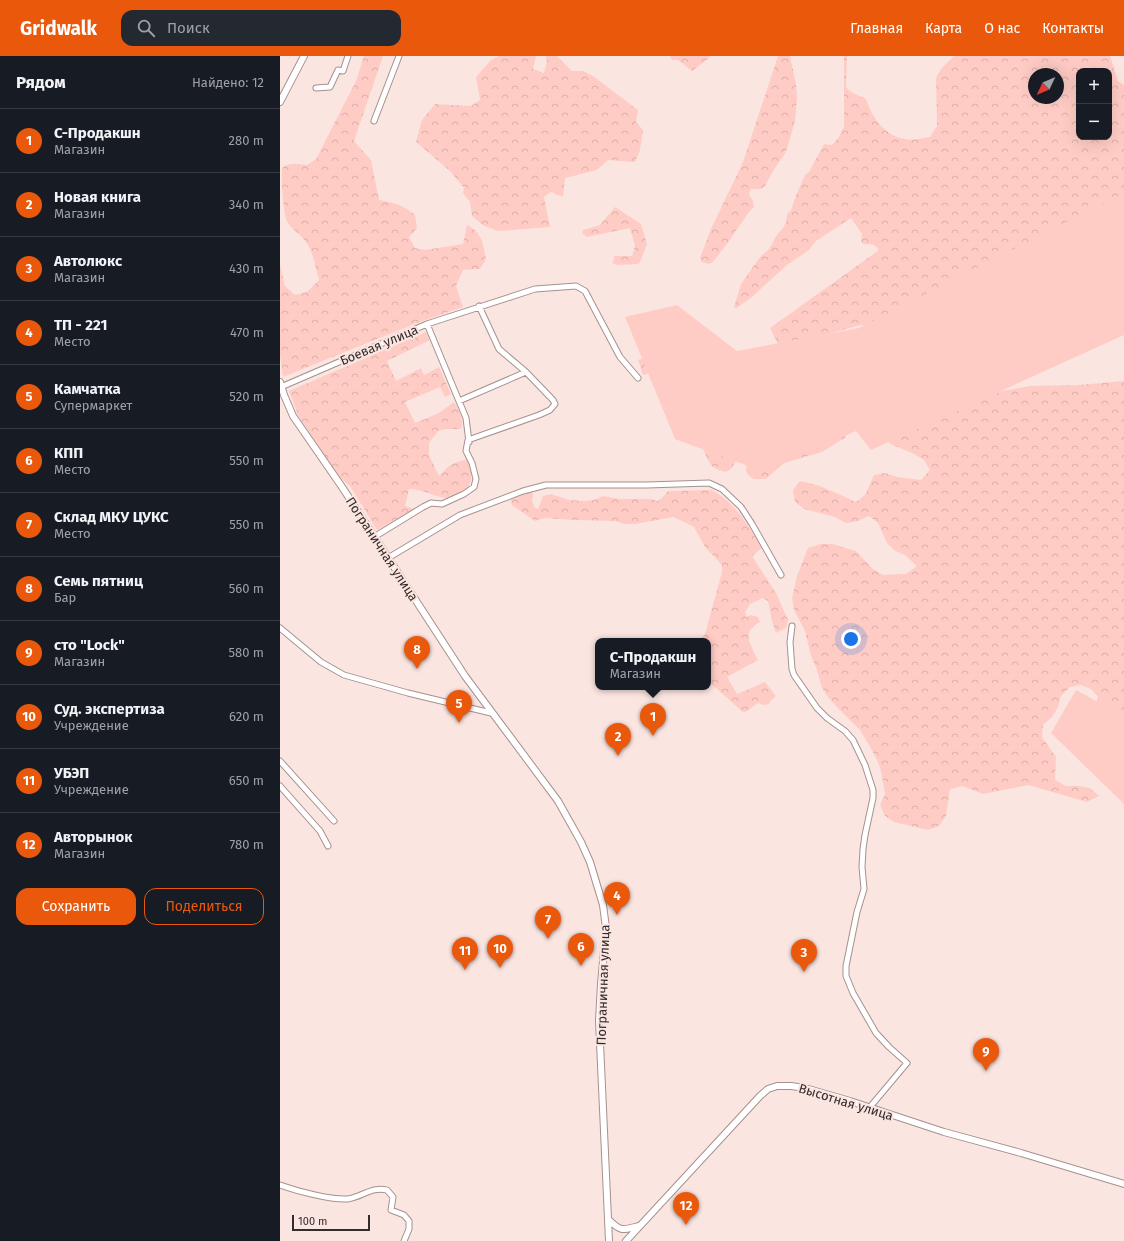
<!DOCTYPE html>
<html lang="ru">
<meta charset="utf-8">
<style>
body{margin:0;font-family:"Fira Sans",sans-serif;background:#242831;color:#f1f3f6}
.controls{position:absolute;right:12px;top:12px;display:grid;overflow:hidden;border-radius:8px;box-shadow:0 4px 16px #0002}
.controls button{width:36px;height:36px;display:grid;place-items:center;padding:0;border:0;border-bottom:1px solid #363941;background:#171b24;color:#f1f3f6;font:20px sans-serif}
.compass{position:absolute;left:748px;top:12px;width:36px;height:36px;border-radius:50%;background:#171b24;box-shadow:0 4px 16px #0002;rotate:226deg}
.scale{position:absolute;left:12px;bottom:10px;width:78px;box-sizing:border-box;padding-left:4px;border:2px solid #342c2a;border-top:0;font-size:11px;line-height:14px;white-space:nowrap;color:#342c2a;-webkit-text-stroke:3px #fbe5e1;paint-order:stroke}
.you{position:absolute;left:571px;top:583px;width:14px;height:14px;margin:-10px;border:3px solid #fff;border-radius:50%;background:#1a73e8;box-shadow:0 0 0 6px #1a73e833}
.badge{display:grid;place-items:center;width:26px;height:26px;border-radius:50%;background:#ea580c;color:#fff;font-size:13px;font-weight:700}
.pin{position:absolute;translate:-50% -33px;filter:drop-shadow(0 1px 2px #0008)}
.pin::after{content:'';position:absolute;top:21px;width:14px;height:12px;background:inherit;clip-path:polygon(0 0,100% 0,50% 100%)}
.popup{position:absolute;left:315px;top:582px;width:116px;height:52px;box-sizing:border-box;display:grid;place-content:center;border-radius:8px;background:#171b24;filter:drop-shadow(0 1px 3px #0005);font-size:13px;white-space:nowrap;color:#9ea1a6}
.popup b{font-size:15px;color:#f1f3f6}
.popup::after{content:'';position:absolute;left:50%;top:100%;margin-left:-8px;border:8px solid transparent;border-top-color:#171b24}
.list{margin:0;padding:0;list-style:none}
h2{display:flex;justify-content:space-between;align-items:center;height:52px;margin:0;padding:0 16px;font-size:17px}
h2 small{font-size:13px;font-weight:400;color:#9ea1a6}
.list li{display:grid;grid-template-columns:26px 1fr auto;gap:12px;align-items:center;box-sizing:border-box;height:64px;padding:0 16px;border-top:1px solid #363941}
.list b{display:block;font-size:15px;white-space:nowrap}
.list p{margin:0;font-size:13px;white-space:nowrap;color:#9ea1a6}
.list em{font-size:13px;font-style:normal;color:#9ea1a6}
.actions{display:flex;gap:8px;padding:12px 16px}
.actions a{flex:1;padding:9px 0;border:1px solid #ea580c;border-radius:12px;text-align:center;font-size:14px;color:#ea580c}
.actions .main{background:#ea580c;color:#fff}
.icon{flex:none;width:22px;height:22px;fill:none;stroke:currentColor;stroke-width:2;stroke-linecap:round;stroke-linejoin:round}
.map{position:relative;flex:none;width:844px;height:1185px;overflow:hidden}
header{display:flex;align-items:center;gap:24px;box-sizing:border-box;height:56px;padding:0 20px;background:#ea580c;color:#fff}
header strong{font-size:19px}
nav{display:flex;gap:22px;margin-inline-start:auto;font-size:14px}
.search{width:280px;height:36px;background:#242831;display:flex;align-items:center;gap:10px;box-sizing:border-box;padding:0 14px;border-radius:12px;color:#9ea1a6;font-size:15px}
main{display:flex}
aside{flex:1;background:#171b24}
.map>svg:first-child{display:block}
</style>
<header>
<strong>Gridwalk</strong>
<div class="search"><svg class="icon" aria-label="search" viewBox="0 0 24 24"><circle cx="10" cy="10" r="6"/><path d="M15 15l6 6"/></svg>Поиск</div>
<nav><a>Главная</a><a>Карта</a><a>О нас</a><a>Контакты</a></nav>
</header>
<main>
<aside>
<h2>Рядом<small>Найдено: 12</small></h2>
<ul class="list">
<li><span class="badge">1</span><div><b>С-Продакшн</b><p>Магазин</p></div><em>280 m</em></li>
<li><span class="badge">2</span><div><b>Новая книга</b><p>Магазин</p></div><em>340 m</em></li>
<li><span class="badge">3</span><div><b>Автолюкс</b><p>Магазин</p></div><em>430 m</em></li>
<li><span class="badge">4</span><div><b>ТП - 221</b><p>Место</p></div><em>470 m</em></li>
<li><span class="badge">5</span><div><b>Камчатка</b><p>Супермаркет</p></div><em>520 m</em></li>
<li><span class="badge">6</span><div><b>КПП</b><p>Место</p></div><em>550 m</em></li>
<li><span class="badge">7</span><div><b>Склад МКУ ЦУКС</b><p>Место</p></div><em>550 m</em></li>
<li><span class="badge">8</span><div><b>Семь пятниц</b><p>Бар</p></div><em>560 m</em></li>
<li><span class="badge">9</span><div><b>сто &quot;Lock&quot;</b><p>Магазин</p></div><em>580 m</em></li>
<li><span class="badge">10</span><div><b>Суд. экспертиза</b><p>Учреждение</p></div><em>620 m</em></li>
<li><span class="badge">11</span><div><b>УБЭП</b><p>Учреждение</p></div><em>650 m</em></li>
<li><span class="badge">12</span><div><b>Авторынок</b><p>Магазин</p></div><em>780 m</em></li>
</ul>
<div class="actions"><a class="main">Сохранить</a><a>Поделиться</a></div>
</aside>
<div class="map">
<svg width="844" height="1185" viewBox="0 0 844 1185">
<defs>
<pattern id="forest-crowns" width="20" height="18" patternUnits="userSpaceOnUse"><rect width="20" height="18" fill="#ffccc5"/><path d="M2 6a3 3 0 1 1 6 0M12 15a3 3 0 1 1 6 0" fill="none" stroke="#dbafa9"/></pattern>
</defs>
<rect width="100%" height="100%" fill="#fbe5e1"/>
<path fill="url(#forest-crowns)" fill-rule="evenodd" d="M84 0H103L74 85 91 104 99 144C115 147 123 149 135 159L137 172 129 181 135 192 145 194 183 188 187 169C202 176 203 188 206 203L200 213 183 214 176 230 183 251 137 267 3 321 0 299V209L5 230 15 239 27 236 39 224C36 214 34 201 29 191 25 181 12 175 7 165 3 157 0 117 3 111 10 106 20 108 27 109L36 103 76 25Z
M219 0H256L253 13 264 17 267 6 266 0H277L292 15H303L313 20 358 54 356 66 363 74 360 94 355 106 328 104 317 114 285 122 283 141 271 136 264 141 270 171 219 175 204 170 192 160 190 146 183 137 184 132 170 115 136 86 142 64 155 48 191 50 200 44 196 21 211 4Z
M390 0H430L429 2 412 15 398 4H392Z
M498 0H510L516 28 517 43 515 65 506 96 493 115 485 130 481 133H471L469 138 473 145 474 151 469 156 449 185 433 206 429 208 422 206 420 202 431 173 463 106Z
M564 0H567L566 31C571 38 579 39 586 43 592 62 605 80 625 83 633 85 642 82 650 81L657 70 656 22 661 13 674 0H830L838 25 844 29V153L587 270 580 269 500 292 490 272 599 194C593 186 591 189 583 188L581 185 582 178 571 162 536 185 529 194 507 209 472 241 458 251 456 252 454 251 461 228 480 201 489 193 493 186 496 180 503 172 506 166 507 158 511 154 515 142 525 119 529 116 544 88 552 89 559 81 564 70ZM799 15H829V81H799ZM754 18H778V42H754Z
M335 151 361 168 367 188 360 206 358 208 338 209 332 207 334 203V200H352L355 190 350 172 307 181 302 177 303 174 320 169Z
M146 276 150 284 107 305 116 325 141 312 144 319 159 311 171 338 165 341 160 331 125 346 135 367 159 357 174 346C179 354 184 363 181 373H165L158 375 149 387V399L159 420C163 417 164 414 168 411 173 407 181 405 187 403 193 417 195 432 177 439 174 440 169 442 165 442 153 440 142 433 129 433L125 450 134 453 97 474 70 430 58 420 18 359 9 335Z
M386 295 391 311 363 319 358 304Z
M844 325V659L839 666 816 653 818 641 811 633 801 629 790 631 781 640 778 651 772 661 763 669 762 681 776 701 775 724 786 730H798L810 732 819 740 807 746 748 729 703 738 682 730 670 733 666 760 659 770 648 774 614 766 605 760 600 749 605 738 601 715 597 704 592 694 580 674 556 650 548 641 542 632 536 611 531 600 525 575 514 554 512 542 517 520 528 492 540 488H553L576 495 593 513 603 519 626 518 637 510 625 499 615 495 607 487 598 467 589 460 578 465 566 467 555 461 524 453 515 446 513 434 520 425C540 428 558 438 576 446L585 439 594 419 605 417 617 421 641 424 650 414 644 404 632 397 610 388 605 378 626 369 722 335 750 330 799 329Z
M562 377 566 381 542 396 504 407 486 423H474L469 420 466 415 467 403H457L451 413 446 416C429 412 430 408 423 393Z
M432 434C456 447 468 470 482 492L472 500 496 537 508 564 506 572 496 577 492 565 488 545 483 542 470 548 465 556 466 561 471 559 478 561 480 566C460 576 471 589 478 604L447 621 457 638 485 626 496 640 491 644 489 648 484 649 478 647 464 657 428 625V585H419L425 578 442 516V509L425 491 414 471 394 461 355 468H344L336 465 294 464 265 462 255 465 232 449 231 444 233 441 251 435 253 438 252 446 255 452 258 453 263 440 271 438 289 444 304 445 314 444 323 440 340 443H371L377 445 382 442 388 435Z"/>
<path fill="#ffccc5" d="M844 137V279L591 394 576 375 485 416 395 383 345 261 397 249 457 295 579 272Z
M796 634 844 660V748L771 677Z"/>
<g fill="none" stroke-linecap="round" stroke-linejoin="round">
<defs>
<path id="minor" d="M36 32 50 31 58 14 63 15 68 0
M94 65 119 0
M147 268 255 233 296 230 305 235 340 301 358 322
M1 331 147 268 186 362 189 386
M179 345 246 316
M94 481 143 451 151 447 162 448 184 438 194 431 196 423 192 407 186 395 188 384 259 359 270 354 275 348 273 344 246 316 219 293 199 250
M108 502 180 459 243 435 266 429H367L429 427 442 433 461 451 472 468 501 519
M512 570 510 586 512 613 514 619 537 652 547 662 565 675 573 684 585 709 593 734V742L585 779 583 793 582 811 584 833 577 856 566 910V920L573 937 596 977 609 991 627 1007 590 1051
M0 572 41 606 64 619 128 637 211 657
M0 705 54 765
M0 730 40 775 48 790
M0 1129C17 1135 50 1144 68 1143 81 1141 93 1130 107 1134L113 1141 111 1154 124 1159 129 1165V1173L124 1185"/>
<path id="tertiary" d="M0 46 24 0
M0 326 4 339 13 360 62 431 185 620 278 745 301 786 310 806 323 849 326 872 321 928 319 965 329 1185
M329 1164C341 1176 343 1174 359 1170
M346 1185 480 1040 488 1033 497 1030H511L525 1032 570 1045 664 1076 741 1097 844 1128"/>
</defs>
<use href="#minor" stroke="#a6918e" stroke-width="7"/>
<use href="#tertiary" stroke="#a6918e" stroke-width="8"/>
<use href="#minor" stroke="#fff" stroke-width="5"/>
<use href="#tertiary" stroke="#fff" stroke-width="6"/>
</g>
<g text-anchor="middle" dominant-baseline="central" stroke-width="4" stroke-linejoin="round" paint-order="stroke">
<g font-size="13" fill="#342c2a" stroke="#fbe5e1">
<text transform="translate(99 289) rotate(-23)">Боевая улица</text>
<text transform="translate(102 493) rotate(57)">Пограничная улица</text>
<text transform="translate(323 929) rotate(-88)">Пограничная улица</text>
<text transform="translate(566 1046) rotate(17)">Высотная улица</text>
</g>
</g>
</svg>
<div class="controls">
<button>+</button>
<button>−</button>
</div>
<svg class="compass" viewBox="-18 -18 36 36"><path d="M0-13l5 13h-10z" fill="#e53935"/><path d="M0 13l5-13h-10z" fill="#9ea1a6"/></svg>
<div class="scale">100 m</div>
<div class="you"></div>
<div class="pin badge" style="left:373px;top:680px">1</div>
<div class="popup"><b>С-Продакшн</b>Магазин</div>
<div class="pin badge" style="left:338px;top:700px">2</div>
<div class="pin badge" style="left:524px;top:916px">3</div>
<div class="pin badge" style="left:337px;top:859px">4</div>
<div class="pin badge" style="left:179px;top:667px">5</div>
<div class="pin badge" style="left:301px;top:910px">6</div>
<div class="pin badge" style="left:268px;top:883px">7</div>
<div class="pin badge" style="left:137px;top:613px">8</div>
<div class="pin badge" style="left:706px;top:1015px">9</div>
<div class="pin badge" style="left:220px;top:912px">10</div>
<div class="pin badge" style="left:185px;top:914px">11</div>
<div class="pin badge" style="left:406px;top:1169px">12</div>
</div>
</main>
